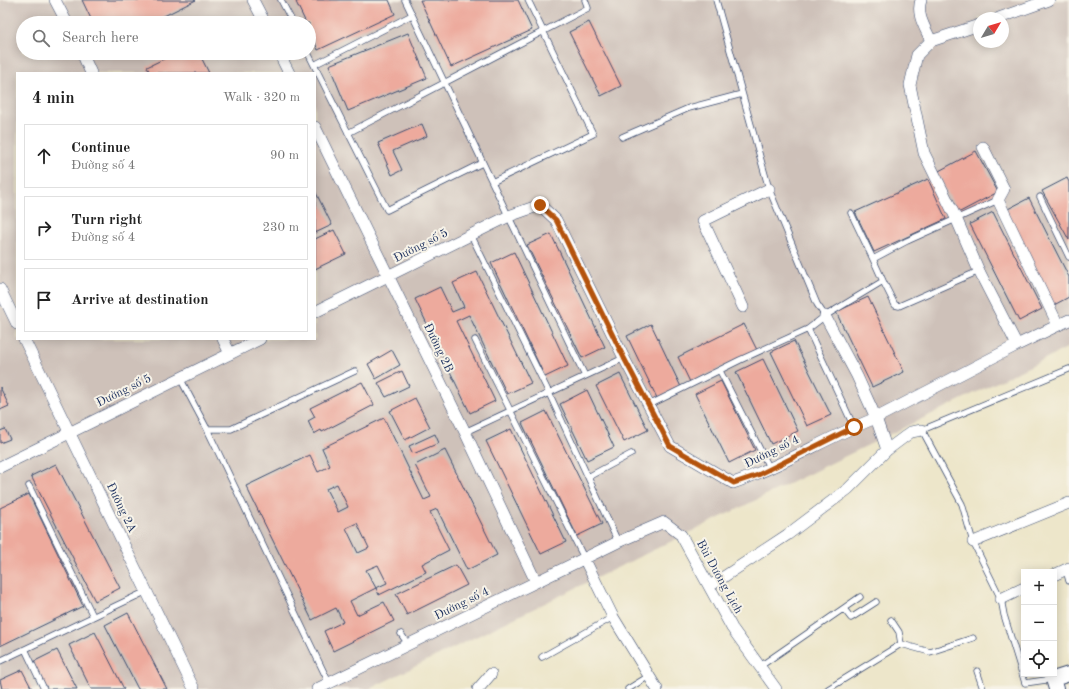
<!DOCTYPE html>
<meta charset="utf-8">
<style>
body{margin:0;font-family:"Old Standard TT",serif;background:#f2f2f2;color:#222}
.controls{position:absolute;right:12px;bottom:12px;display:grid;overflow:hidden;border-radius:0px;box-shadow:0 2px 10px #0003}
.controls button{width:36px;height:36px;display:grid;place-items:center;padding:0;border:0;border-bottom:1px solid #e0e0e0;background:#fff;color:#222;font:20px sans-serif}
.compass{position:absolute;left:973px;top:12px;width:36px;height:36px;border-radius:50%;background:#fff;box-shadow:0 2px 10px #0003;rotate:52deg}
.stop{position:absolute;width:12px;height:12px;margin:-9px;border:3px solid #b45309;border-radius:50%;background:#fff}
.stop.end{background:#b45309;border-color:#fff;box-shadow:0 1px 4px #0008}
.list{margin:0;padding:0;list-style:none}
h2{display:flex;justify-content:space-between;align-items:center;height:52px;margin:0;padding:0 16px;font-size:17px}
h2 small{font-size:13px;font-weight:400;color:#767676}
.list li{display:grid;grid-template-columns:26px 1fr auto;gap:12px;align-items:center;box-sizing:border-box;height:64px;margin:0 8px 8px;padding:0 8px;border:1px solid #e0e0e0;border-radius:0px}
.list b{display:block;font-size:15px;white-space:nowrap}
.list p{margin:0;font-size:13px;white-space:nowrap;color:#767676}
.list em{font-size:13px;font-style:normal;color:#767676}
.icon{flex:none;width:22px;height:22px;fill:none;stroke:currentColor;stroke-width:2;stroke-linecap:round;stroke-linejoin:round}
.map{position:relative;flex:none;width:1069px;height:689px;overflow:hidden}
.search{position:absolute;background:#fff;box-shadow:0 2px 10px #0003;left:16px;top:16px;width:300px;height:44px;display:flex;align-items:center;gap:10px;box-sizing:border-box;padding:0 14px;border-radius:22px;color:#767676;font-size:15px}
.panel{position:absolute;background:#fff;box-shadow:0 2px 10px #0003;left:16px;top:72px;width:300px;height:268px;border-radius:0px}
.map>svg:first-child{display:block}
</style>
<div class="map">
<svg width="1069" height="689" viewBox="0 0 1069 689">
<rect width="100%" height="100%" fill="#f7f3e8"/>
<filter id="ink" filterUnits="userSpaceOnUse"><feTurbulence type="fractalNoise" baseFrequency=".025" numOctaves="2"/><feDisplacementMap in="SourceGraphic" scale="8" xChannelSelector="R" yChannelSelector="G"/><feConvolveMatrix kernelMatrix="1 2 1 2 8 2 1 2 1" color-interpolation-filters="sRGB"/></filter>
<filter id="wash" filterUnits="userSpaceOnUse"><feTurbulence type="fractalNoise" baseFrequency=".012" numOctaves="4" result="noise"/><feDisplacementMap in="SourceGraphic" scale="16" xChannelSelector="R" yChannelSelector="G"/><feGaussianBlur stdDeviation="0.9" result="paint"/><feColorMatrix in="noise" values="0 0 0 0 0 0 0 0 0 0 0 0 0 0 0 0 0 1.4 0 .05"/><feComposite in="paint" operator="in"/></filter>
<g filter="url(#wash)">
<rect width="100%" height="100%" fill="#ede6ca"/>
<path fill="#cec1b9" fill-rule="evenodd" d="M0 0H1069V347L369 689H0ZM979 18H1003V42H979ZM23 23H309V53H23ZM17 73H315V339H17Z"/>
<g id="blocks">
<path fill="#edaa9d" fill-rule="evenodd" d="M82 0H196L150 23H93Z
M301 0H389L395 14 318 50 309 30V23H306L296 2Z
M420 0H518L532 30 451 67Z
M589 22 621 86 601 96 569 32Z
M408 33 427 78 348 111 329 65Z
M176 53H199L209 73H150L147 67Z
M422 124 427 136 393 151 402 170 392 175 378 143Z
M976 151 998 192 958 213 937 172Z
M1067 178 1069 182V240L1042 191Z
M928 179 946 219 874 252 855 212Z
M315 191 332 225 315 233Z
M1029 198 1069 277V297L1054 305 1006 210Z
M993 212 1042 309 1019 321 970 224Z
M334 230 346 254 315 269V239Z
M551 234 605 347 582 358 527 245Z
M514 252 568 366 545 377 491 263Z
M477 272 531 383 507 394 469 315 456 321 495 401 470 413 415 299 440 287 452 312 464 307 453 283Z
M868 297 904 372 872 387 836 312Z
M651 324 681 387 657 398 627 336Z
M744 324 757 350 690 382 678 357Z
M794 341 831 415 807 426 771 352Z
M392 350 400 365 376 379 368 364Z
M763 359 798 431 771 444 736 372Z
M402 371 409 386 386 397 378 383Z
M620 374 648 430 624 442 596 386Z
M721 381 755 450 729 463 695 394Z
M362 382 374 405 322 432 321 430 314 434 308 421 315 417 310 408Z
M0 387 9 406 0 410Z
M587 390 614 447 587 460 560 404Z
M415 398 430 427 405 440 390 411Z
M546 411 602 524 577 536 522 423Z
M384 418 424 500 431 497 415 465 445 450 497 555 467 570 437 509 430 512 449 550 422 564 426 572 379 595 376 588 387 583 378 565 366 570 376 588 350 601 357 615 384 602 394 621 333 651 324 631 343 622 336 608 312 620 246 486 310 455 318 472 330 466 322 448ZM337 484 348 507 338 512 326 489ZM357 523 369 548 358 553 346 528Z
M5 429 10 439 0 443V431Z
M511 429 566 542 541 554 486 441Z
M435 434 439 443 413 454 409 446Z
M56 464 120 588 95 601 31 476Z
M29 494 83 606 0 646V508Z
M456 565 467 585 407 615 396 594Z
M128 613 167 689H138L105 625Z
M95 632 124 689H91L69 645Z
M57 650 77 689H47L33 662Z
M22 670 32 689H2L0 680Z"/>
</g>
</g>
<g filter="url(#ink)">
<use href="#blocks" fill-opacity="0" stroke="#3a4a6e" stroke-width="1"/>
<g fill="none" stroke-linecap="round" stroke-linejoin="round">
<defs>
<path id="service" d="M281 0 293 23
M405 0 585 376
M716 0 769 189 817 304 825 316
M308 53 387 210 482 163
M314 65 412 15
M348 133 588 8 585 0
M622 137 689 108 742 94
M492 182 593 134 528 0
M1040 197 1069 257
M851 213 873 259
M471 235 549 393 618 542
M883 281 895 305 899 306 979 271
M808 329 854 427
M475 340 584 558
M720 371 770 469
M180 378 207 429H231L355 371
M649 405 740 360 808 329 825 316 883 281 873 259 907 241 998 200
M207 429 329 683
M465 432 624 358
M588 477 631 454
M29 486 93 616
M1066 570 1069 581
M844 609 851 618 876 602
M891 620 899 632 901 644
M401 634 408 644
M25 649 44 689
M542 657 613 617
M0 661 147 591
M759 667 860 597
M977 671 983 689
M1053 679 1025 683 1004 615 1001 599 973 542 962 504 922 430 1069 369
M628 689 649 676
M828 689 901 644 930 652 973 638"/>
<path id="minor" d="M55 0 67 23
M253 0 265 23
M921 0C916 15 925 27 931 41
M999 18 1049 0
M979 25 931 41 917 55 910 85 924 153 956 218 979 271 1017 345
M82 53 91 73
M279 53 289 73
M315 127 465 432 536 582
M983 147 1004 189 998 200 1058 325
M0 289 17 324
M743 307 703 221 769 189
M315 312 509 216 540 205 556 220 624 358 670 446 733 483C783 466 827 437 876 418L1017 345 1069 320
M825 316 857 376 876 418 887 450
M24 339 194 689
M223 339 230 354
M0 467 260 339
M973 542 1069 503
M584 558 613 617 657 689
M1054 575 1069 568
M710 586 787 535 848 489 887 450 911 432 922 430
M1001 599 1024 588
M317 689 618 542 664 522 681 535 732 628 776 689
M478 689 491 674"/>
<path id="tertiary" d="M1056 689 1053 679 1069 674"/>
</defs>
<use href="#service" stroke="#3a4a6e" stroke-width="7"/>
<use href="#minor" stroke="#3a4a6e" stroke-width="12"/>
<use href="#tertiary" stroke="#3a4a6e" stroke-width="16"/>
<use href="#service" stroke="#fff" stroke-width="5.5"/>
<use href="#minor" stroke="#fff" stroke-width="11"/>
<use href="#tertiary" stroke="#fff" stroke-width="14"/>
</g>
</g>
<g fill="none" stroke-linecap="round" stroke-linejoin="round" filter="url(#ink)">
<path stroke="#b45309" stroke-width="5" d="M540 205 556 220 624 358 670 446 734 483 758 475 854 427"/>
</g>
<g text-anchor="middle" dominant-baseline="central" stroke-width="4" stroke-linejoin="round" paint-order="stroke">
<g font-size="12" fill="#1b2f5e" stroke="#f7f3e8">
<text transform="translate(421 246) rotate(-27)">Đường số 5</text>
<text transform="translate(438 348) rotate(64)">Đường 2B</text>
<text transform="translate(124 391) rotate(-26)">Đường số 5</text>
<text transform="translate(772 452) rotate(-26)">Đường số 4</text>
<text transform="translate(121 508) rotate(64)">Đường 2A</text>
<text transform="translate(719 577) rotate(61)">Bùi Dương Lịch</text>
<text transform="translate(462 604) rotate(-26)">Đường số 4</text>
</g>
</g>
</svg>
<div class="controls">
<button>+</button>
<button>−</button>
<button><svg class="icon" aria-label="locate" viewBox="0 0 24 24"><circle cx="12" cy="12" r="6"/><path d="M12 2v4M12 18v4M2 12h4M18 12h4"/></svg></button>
</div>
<svg class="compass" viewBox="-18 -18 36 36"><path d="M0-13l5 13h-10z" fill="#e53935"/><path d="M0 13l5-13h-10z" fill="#767676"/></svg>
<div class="stop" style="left:854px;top:427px"></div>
<div class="stop end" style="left:540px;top:205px"></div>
<div class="search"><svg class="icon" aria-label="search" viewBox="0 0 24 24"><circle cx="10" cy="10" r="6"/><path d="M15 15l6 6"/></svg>Search here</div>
<section class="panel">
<h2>4 min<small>Walk · 320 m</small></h2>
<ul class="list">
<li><svg class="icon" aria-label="ahead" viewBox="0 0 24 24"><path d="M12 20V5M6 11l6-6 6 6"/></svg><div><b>Continue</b><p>Đường số 4</p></div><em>90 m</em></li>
<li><svg class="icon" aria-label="right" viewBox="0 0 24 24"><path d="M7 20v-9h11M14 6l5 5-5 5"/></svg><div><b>Turn right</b><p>Đường số 4</p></div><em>230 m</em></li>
<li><svg class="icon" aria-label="arrive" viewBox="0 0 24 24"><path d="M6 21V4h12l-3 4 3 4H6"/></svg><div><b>Arrive at destination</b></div></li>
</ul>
</section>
</div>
